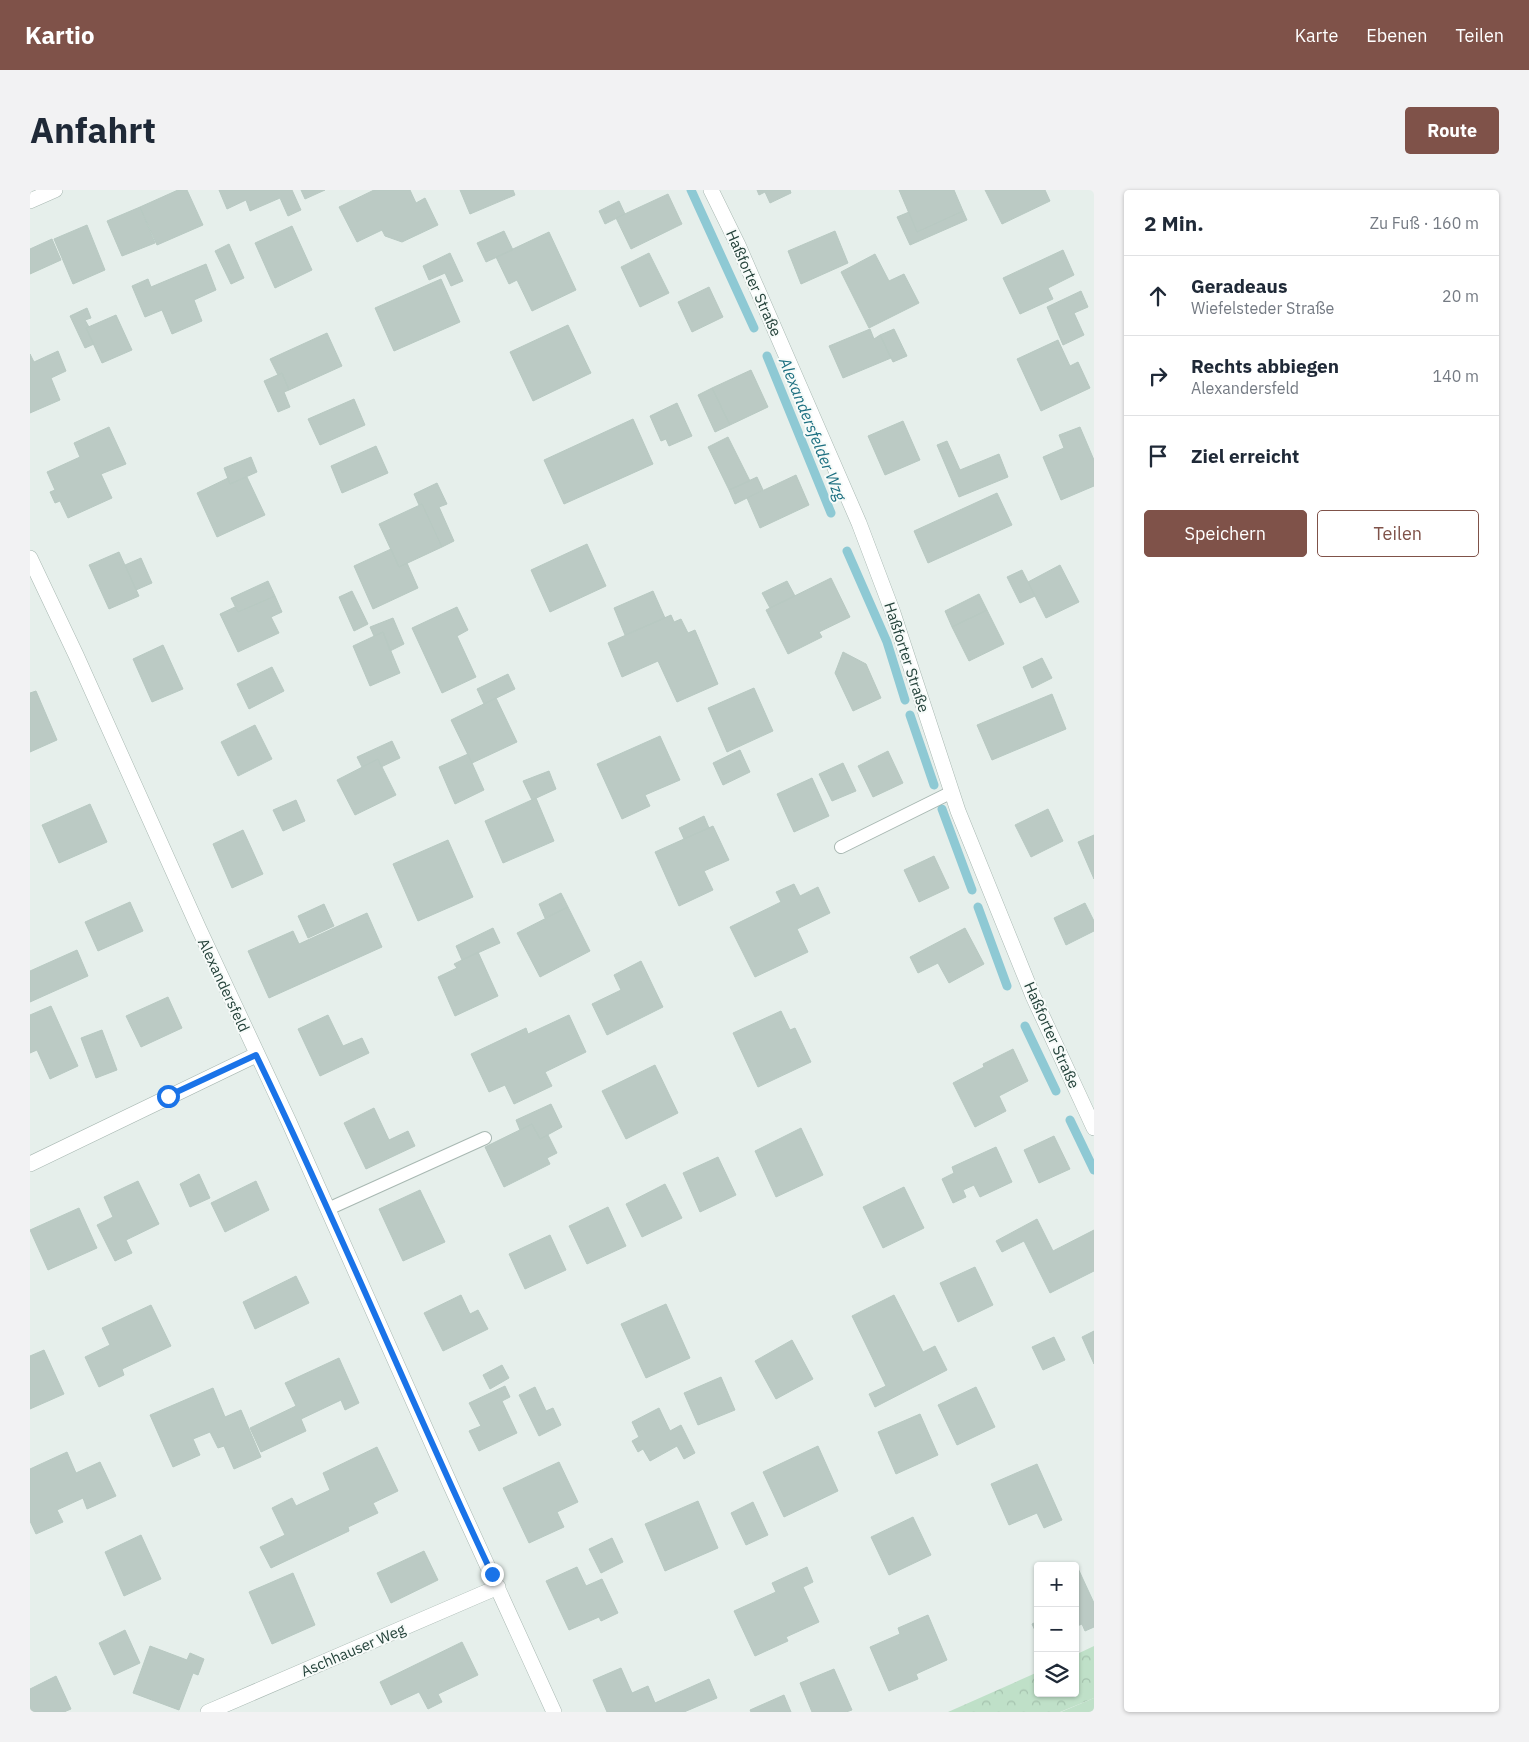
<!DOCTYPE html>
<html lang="de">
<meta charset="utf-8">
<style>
body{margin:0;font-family:"IBM Plex Sans",sans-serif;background:#f2f2f3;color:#1f2937}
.controls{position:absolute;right:15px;bottom:15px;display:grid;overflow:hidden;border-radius:5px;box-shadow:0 1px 4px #0004}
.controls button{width:45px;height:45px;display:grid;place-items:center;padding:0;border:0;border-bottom:1px solid #e0e1e3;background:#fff;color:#1f2937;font:25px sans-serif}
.stop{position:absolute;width:15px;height:15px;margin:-11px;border:4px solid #1a73e8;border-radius:50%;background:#fff}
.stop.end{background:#1a73e8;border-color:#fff;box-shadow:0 1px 5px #0008}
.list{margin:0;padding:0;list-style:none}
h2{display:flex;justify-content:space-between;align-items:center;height:65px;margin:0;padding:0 20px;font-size:21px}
h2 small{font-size:16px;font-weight:400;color:#747a83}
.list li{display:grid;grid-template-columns:32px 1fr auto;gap:15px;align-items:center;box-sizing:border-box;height:80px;padding:0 20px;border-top:1px solid #e0e1e3}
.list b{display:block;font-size:19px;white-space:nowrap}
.list p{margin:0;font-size:16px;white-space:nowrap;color:#747a83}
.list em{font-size:16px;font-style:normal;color:#747a83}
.actions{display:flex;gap:10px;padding:15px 20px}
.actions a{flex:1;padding:11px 0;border:1px solid #7f5249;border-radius:5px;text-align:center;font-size:18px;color:#7f5249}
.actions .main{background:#7f5249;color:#fff}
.icon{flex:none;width:28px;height:28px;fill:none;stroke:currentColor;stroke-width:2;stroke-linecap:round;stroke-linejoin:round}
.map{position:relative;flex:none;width:1064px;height:1522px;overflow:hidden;border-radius:5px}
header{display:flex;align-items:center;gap:30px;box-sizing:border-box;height:70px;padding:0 25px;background:#7f5249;color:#fff}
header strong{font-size:24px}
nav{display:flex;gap:28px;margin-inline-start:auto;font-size:18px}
.intro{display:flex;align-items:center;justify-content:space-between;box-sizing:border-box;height:120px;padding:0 30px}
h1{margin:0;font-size:35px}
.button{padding:12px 22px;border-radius:5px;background:#7f5249;color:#fff;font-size:18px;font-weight:700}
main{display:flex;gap:30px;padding:0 30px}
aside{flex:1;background:#fff;border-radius:5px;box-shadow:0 1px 4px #0004}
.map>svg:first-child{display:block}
</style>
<header>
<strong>Kartio</strong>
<nav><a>Karte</a><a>Ebenen</a><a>Teilen</a></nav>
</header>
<div class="intro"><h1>Anfahrt</h1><a class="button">Route</a></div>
<main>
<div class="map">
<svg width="1064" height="1522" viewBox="0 0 1064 1522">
<defs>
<pattern id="forest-crowns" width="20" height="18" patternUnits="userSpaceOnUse" patternTransform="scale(1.25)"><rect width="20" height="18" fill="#bfe0c8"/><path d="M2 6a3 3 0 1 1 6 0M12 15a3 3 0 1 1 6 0" fill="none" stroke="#a4c1ad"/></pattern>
</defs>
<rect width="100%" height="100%" fill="#e6efeb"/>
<path fill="url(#forest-crowns)" d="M1064 1456V1508L1030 1522H918L1008 1482V1503H1045V1465Z"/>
<path fill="#bfe0c8" d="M1064 1508V1522H1031Z"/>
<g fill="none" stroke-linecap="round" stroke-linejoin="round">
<path stroke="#8ec9d4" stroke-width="9" d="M661 0 724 138
M737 166 801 323
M817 361 857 452 875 510
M880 525 904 595
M912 619 942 700
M948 717 977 796
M995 836 1026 901
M1040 930 1064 980"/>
</g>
<path fill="#bbcac4" stroke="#b8c9c2" d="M148 0H157L173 35 127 55 110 17Z
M189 0H262L271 20 258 26 250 8 220 21 216 10 197 19Z
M271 0H295L275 9Z
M344 0H380L386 13 395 8 408 35 372 52 355 46 352 40 327 52 309 17Z
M430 0H483L485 5 440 24Z
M727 0H760L761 3 740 13 735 2 729 5Z
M869 0H924L933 21 887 42Z
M955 0H1015L1020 11 972 34Z
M638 4 652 34 601 59 586 28Z
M589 11 595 24 575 34 569 21Z
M110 17 125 53 92 66 77 31Z
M933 21 937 30 880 55 867 27 879 22 887 42Z
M57 35 75 80 43 94 24 49Z
M262 36 282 80 245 98 225 53Z
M474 41 483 60 456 72 447 53Z
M805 41 818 73 771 94 758 61Z
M519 42 546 100 502 121 487 90 479 94 466 67Z
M22 49 31 70 0 84V59Z
M199 54 214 88 201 94 185 61Z
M1033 60 1044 85 1018 98 1023 109 990 124 973 88Z
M420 63 433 91 421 96 415 83 399 90 393 76Z
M619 63 639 103 610 117 591 77Z
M845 64 859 91 874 84 889 113 839 138 811 82Z
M176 74 186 100 164 110 172 131 142 144 132 120 115 127 102 96 118 89 121 97Z
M411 89 430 132 364 161 345 118Z
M679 97 693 127 662 142 648 112Z
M1051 101 1058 117 1044 123 1054 145 1033 155 1017 117Z
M57 118 61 128 55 130 59 137 56 138 64 154 55 158 40 126Z
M86 125 102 160 72 173 56 138Z
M538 135 561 183 503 211 480 162Z
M840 139 844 149 850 145 861 168 813 188 799 156Z
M864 139 877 166 863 172 850 145Z
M297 143 312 176 259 200 252 183 248 185 240 169Z
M1028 150 1040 176 1048 172 1060 198 1011 221 987 169Z
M28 161 36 181 21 188 30 210 0 223V164L4 172Z
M721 180 738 217 700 235 682 198Z
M252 183 259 200 254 202 260 217 248 222 234 191Z
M682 198 700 235 685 242 668 205Z
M324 209 335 235 290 255 278 229Z
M647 213 662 246 639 256 636 249 631 251 620 226Z
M603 229 623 274 534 314 514 270Z
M873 231 890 270 855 285 838 246Z
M79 237 96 274 71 284 82 308 38 328 30 311 25 313 20 302 25 300 17 282 50 267 44 253Z
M1050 237 1064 270V296L1031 310 1013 267 1034 258 1029 245Z
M698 247 720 291 699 300 678 257Z
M917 251 930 280 969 264 978 287 929 307 907 255Z
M346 256 358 283 312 303 301 276Z
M221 267 227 282 200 294 194 278Z
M766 285 779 315 730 338 717 308Z
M217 287 235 325 187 347 167 303 198 288 200 294Z
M727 287 733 300 705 314 699 300Z
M407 293 417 314 409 317 424 351 412 357 392 314 389 315 384 304Z
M967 303 982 335 898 373 884 341Z
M392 314 412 357 369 377 349 334Z
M557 354 576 396 520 422 501 380Z
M361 359 369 377 377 373 388 398 343 419 324 376Z
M89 362 109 406 79 419 59 375Z
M111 368 122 393 106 400 95 375Z
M1030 375 1049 412 1016 428 998 392Z
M992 380 1005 406 990 413 977 387Z
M801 388 820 427 789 442 792 447 758 464 736 420Z
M238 391 245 406 208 422 201 408Z
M757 391 765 406 740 418 732 403Z
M322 401 338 434 324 441 309 407Z
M623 401 635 428 595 445 584 418Z
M949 404 957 420 922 437 915 421Z
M245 406 252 422 241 427 249 443 208 462 190 424 205 417 208 422Z
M427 417 438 440 427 446 446 487 412 503 382 438Z
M957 420 974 454 939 471 922 437Z
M641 425 644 432 651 429 658 443 665 440 688 494 647 512 628 471 592 487 578 453Z
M363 428 374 454 360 461 353 442 344 446 340 437Z
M353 442 370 483 340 496 323 456Z
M133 455 153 499 122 512 103 469Z
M813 462 836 474 851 508 823 521 805 483Z
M1012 468 1022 488 1002 498 993 477Z
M242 477 254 501 219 519 207 494Z
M478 484 485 499 454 514 447 499Z
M724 498 743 541 697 562 678 518Z
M6 501 27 550 0 562V503Z
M1022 504 1036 539 962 570 947 535Z
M466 508 487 552 442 573 421 530Z
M225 535 242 569 208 586 191 552Z
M630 546 650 590 615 605 620 616 592 629 567 574Z
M362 551 370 568 351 577 348 569 332 577 327 567Z
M710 560 720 582 693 595 683 573Z
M858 561 873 593 843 607 828 576Z
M438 564 454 600 425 614 409 577Z
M348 569 366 605 325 625 307 590Z
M813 573 826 601 802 611 789 584Z
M519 581 526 599 502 610 493 591Z
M782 588 799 626 764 642 747 604Z
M506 608 524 651 473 673 455 631Z
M266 610 275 631 253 641 243 620Z
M60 614 77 652 29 673 12 635Z
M1018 619 1033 651 1001 667 985 635Z
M674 626 679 638 654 649 649 638Z
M683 636 699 670 674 681 683 700 649 716 625 662Z
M213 640 233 684 202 698 183 654Z
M1064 645V689L1048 652Z
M418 650 443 707 388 731 363 674Z
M904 666 919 698 889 712 874 680Z
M764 694 770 706 788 697 800 723 767 739 778 762 725 787 700 737 751 712 746 702Z
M531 703 538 717 515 728 509 714Z
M100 712 113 741 68 761 55 732Z
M1055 713 1064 731V741L1036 755 1024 728Z
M294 714 304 736 278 748 268 726Z
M538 717 560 761 510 787 487 743Z
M337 723 352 757 239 808 218 761 263 741 269 754Z
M463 738 470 753 432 770 426 756Z
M935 738 954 774 919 793 908 773 888 783 880 767Z
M47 760 58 786 0 812V781Z
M448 762 468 806 425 826 408 787 427 778 424 774Z
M611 771 633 817 577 845 562 814 591 800 584 785Z
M138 807 152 838 111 857 96 826Z
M21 816 48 876 20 889 7 860 0 863V825Z
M751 821 760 840 765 838 781 872 728 897 703 843Z
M298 825 313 856 332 848 339 863 290 886 268 839Z
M539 825 556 862 515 882 522 896 484 914 475 895 459 902 441 864 496 838 498 844Z
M72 840 87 880 66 888 51 848Z
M983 859 998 891 969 906 976 921 945 937 923 893 954 877 953 874Z
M625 875 648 923 596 949 572 901Z
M521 914 532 937 510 949 502 934 490 940 486 930Z
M344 918 359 950 378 941 385 956 336 979 314 933Z
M502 934 510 949 518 945 527 963 517 968 520 974 474 997 455 957Z
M771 938 793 985 746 1007 725 961Z
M1024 946 1040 979 1009 993 994 960Z
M966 957 982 992 950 1007 944 995 933 1000 936 1007 923 1013 912 989 924 983 922 977Z
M688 967 706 1005 670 1022 653 983Z
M169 984 180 1008 160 1017 150 994Z
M108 991 129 1034 96 1050 102 1063 85 1071 67 1035 83 1027 74 1007Z
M226 991 239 1020 195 1042 181 1013Z
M635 994 652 1028 612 1047 596 1014Z
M874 997 894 1038 853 1058 833 1017Z
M390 1000 415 1052 373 1071 349 1019Z
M578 1017 596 1056 557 1074 539 1036Z
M49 1018 67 1058 18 1080 0 1040Z
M1007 1029 1023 1061 1064 1040V1081L1020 1103 994 1051 972 1062 966 1051Z
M520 1045 536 1080 495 1099 479 1064Z
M945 1077 963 1115 928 1132 910 1093Z
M266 1086 279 1113 225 1139 213 1112Z
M431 1105 440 1124 448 1120 458 1139 413 1161 394 1123Z
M864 1105 893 1162 905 1156 917 1180 845 1217 839 1204 856 1196 822 1126Z
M636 1114 660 1168 616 1188 591 1134Z
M121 1115 141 1156 92 1179 94 1185 69 1197 55 1167 80 1155 72 1138Z
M1064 1141V1174L1052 1147Z
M1024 1147 1035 1170 1013 1180 1002 1157Z
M762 1150 783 1189 746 1209 725 1171Z
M14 1160 34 1204 0 1219V1166Z
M309 1168 329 1213 315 1220 311 1210 271 1229 276 1241 231 1262 220 1238 266 1216 255 1193Z
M472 1175 479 1188 460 1199 453 1185Z
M691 1187 705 1220 668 1235 654 1203Z
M475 1196 480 1207 472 1211 487 1243 449 1261 439 1241 451 1236 439 1213Z
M505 1197 516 1221 523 1218 531 1235 509 1246 489 1205Z
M946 1197 965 1237 927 1255 908 1215Z
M183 1198 195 1227 211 1220 231 1267 204 1279 194 1256 188 1258 180 1242 163 1249 170 1265 143 1277 120 1225Z
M629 1218 640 1241 651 1235 665 1263 654 1269 647 1256 620 1271 613 1259 608 1262 602 1251 609 1247 602 1232Z
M890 1224 908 1265 866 1284 848 1242Z
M788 1256 808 1301 754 1327 733 1282Z
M347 1257 368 1301 343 1313 348 1323 318 1337 319 1341 241 1378 230 1357 255 1345 242 1318 262 1308 266 1316 300 1300 293 1283Z
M37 1262 46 1283 70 1272 86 1306 57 1319 53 1308 27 1320 33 1332 6 1344 0 1331V1279Z
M529 1272 548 1312 527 1322 534 1337 499 1353 473 1298Z
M1007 1274 1032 1330 1014 1338 1007 1323 979 1335 961 1294Z
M668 1311 688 1358 635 1381 615 1334Z
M723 1312 738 1345 716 1355 701 1323Z
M883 1327 901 1365 859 1385 841 1347Z
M111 1345 131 1389 94 1406 75 1362Z
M582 1348 593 1372 571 1383 559 1359Z
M394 1361 408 1390 361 1413 347 1383Z
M1046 1374 1064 1413V1437L1055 1441 1052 1434 1045 1437V1376H1043Z
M547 1377 556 1396 572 1389 588 1423 571 1431 569 1427 539 1440 516 1391Z
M777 1377 783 1392 773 1397 789 1432 756 1447 758 1451 725 1466 704 1421 746 1402 742 1393Z
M263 1383 285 1435 242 1454 219 1402Z
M898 1425 917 1470 886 1484 888 1489 859 1501 840 1457 870 1444 868 1438Z
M1008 1431V1447L1002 1434Z
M95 1440 110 1473 84 1485 69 1453Z
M432 1452 448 1485 408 1504 412 1512 398 1519 389 1502 361 1515 350 1492Z
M120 1456 157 1470 160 1463 174 1469 168 1485 163 1483 149 1520 103 1503Z
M591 1478 602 1503 618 1496 625 1513 679 1489 687 1508 654 1522H577L563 1490Z
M804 1479 822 1520 816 1522H782L770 1493Z
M26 1486 41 1519 34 1522H0V1499Z
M754 1505 761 1522H721L720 1520Z"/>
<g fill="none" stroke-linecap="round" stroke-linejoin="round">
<defs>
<path id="service" d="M811 657 922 602
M298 1019 455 948"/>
<path id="minor" d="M681 0 708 55 829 333 863 423 928 621 1003 806 1064 938
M0 11 25 0
M0 368 46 465 169 739 259 932 421 1296 524 1522
M0 974 226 865
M178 1522 468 1397"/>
</defs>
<use href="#service" stroke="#a8b8b2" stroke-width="14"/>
<use href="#minor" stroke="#a8b8b2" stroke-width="16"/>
<use href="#service" stroke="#fff" stroke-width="12"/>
<use href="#minor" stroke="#fff" stroke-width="15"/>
</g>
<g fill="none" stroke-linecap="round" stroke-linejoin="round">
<path stroke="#1a73e8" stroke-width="6" d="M138 906 226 865C309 1036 381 1212 462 1384"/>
</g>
<g text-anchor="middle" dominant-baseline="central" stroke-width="4" stroke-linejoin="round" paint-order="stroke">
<g font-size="15" fill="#24423a" stroke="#f7fbf9">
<text transform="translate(724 93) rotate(66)">Haßforter Straße</text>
<text transform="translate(877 467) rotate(72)">Haßforter Straße</text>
<text transform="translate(194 795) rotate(65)">Alexandersfeld</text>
<text transform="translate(1022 845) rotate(66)">Haßforter Straße</text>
<text transform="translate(323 1460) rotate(-23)">Aschhauser Weg</text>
</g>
<g font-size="16" font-style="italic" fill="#1c6f80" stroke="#f7fbf9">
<text transform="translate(783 239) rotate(68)">Alexandersfelder Wzg</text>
</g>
</g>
</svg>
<div class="controls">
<button>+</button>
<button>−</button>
<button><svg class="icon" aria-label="layers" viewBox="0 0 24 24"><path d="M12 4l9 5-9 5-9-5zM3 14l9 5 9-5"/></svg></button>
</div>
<div class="stop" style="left:138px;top:906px"></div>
<div class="stop end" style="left:462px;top:1384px"></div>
</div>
<aside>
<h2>2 Min.<small>Zu Fuß · 160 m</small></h2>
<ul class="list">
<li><svg class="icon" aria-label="ahead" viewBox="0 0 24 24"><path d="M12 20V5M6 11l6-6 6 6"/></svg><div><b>Geradeaus</b><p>Wiefelsteder Straße</p></div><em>20 m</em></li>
<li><svg class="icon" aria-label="right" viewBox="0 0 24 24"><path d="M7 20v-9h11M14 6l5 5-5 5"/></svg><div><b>Rechts abbiegen</b><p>Alexandersfeld</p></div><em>140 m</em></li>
<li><svg class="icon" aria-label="arrive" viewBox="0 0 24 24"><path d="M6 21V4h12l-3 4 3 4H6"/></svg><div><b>Ziel erreicht</b></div></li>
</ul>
<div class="actions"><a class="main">Speichern</a><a>Teilen</a></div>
</aside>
</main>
